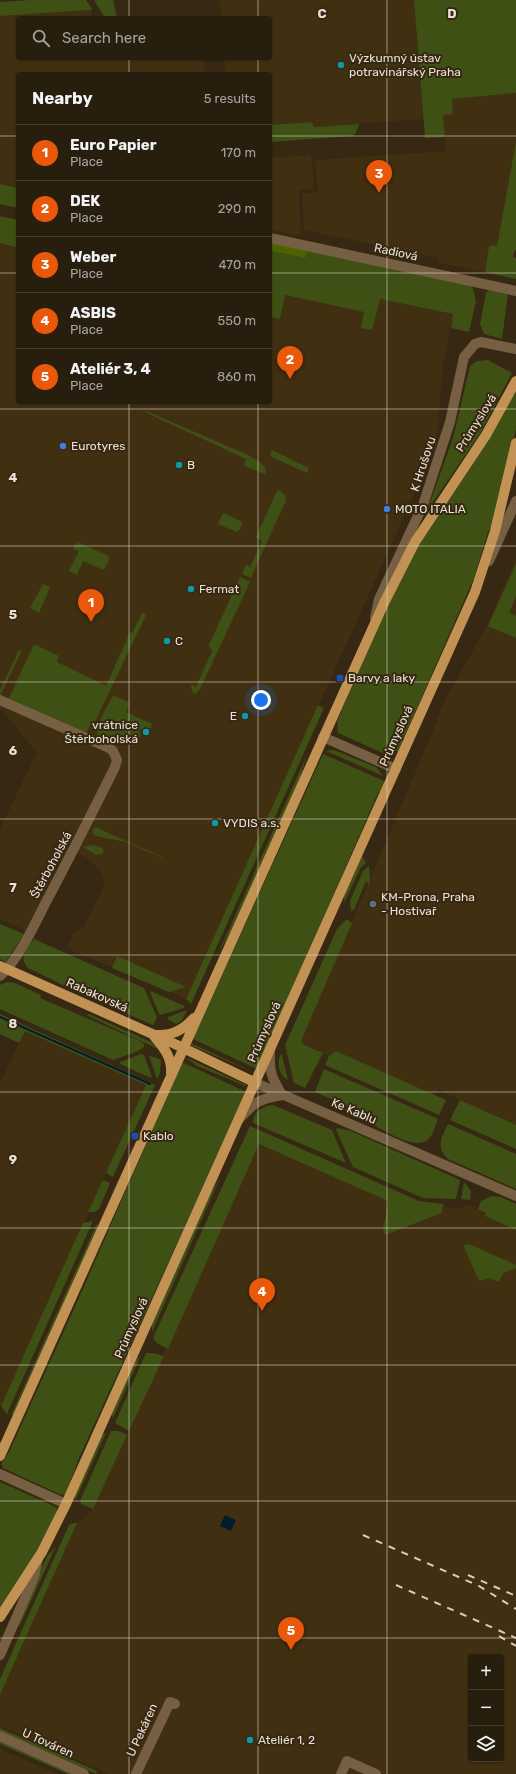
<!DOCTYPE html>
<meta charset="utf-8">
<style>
body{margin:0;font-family:Rubik,sans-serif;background:#302717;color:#f1f3f6}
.controls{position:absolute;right:12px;bottom:12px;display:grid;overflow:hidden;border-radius:4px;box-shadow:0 1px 3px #0004}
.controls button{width:36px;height:36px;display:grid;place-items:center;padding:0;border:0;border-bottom:1px solid #443c2e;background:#281e0e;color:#f1f3f6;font:20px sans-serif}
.you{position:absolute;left:261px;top:700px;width:14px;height:14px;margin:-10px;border:3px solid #fff;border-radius:50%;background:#1a73e8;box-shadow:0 0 0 6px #1a73e833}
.badge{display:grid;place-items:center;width:26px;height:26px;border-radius:50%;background:#ea580c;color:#fff;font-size:13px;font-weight:700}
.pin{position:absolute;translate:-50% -33px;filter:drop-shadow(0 1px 2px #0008)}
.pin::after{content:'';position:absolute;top:21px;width:14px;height:12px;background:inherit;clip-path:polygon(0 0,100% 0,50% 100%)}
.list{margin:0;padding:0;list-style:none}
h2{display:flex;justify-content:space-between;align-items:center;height:52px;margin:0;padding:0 16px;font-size:17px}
h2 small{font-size:13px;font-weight:400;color:#a5a29e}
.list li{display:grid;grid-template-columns:26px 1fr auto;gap:12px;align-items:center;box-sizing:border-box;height:56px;padding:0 16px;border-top:1px solid #443c2e}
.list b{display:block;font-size:15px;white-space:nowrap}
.list p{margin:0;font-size:13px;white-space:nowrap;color:#a5a29e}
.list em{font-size:13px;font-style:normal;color:#a5a29e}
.icon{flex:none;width:22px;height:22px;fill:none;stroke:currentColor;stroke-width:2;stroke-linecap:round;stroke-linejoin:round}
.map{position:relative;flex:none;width:516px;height:1774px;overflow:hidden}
.search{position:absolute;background:#281e0e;box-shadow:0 1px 3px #0004;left:16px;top:16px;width:256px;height:44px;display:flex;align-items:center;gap:10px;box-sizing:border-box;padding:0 14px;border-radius:4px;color:#a5a29e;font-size:15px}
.panel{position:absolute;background:#281e0e;box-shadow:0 1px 3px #0004;left:16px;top:72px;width:256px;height:332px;border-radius:4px}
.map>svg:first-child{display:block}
</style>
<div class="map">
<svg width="516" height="1774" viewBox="0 0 516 1774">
<rect width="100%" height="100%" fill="#362812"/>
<path fill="#412f12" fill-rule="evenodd" d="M220 0H414L423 119 313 127 312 122 270 125V74H225L224 58H270V18H221Z
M91 10 92 18H18V58H204L205 74H18V188L0 184V16Z
M516 93V141L497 246H489L485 272 439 263 437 258 304 230 302 194 318 192 315 160 446 151 443 115 452 99Z
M311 155 314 189 299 190 301 236 270 230V158Z
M0 243 18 248V402H270V317L280 319 285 295 364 312 372 330 379 299 453 314 443 365 438 429 420 481 186 999 67 948 74 933 83 928 105 884 100 870 89 859 73 851 30 932 0 919V829L37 752 8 718 7 714 0 710Z
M516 559V1125L438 1090 435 1095 336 1051 329 1056 303 1045 301 1041 430 738 444 702 486 627Z
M25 1030 146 1085 0 1408V1084Z
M259 1144 388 1201 384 1218 385 1235 442 1213V1207L459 1208 469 1205 486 1213 485 1216 516 1230V1774H109L0 1726V1695L77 1523 93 1509ZM471 1657H501V1759H471Z
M0 1749 57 1774H0Z"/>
<path fill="#3f5014" d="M30 0H86L92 9 91 10 0 16V2Z
M94 0H113L117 18H105Z
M414 0H516V93L452 99 453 114 443 115 445 137 425 138Z
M312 122 314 127 359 124 356 133 353 136 270 142V125Z
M516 141V250H515L513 257 516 258V279L485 272 489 246H497Z
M0 184 18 188V208L0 204Z
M0 216 18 220V248L0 243Z
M307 249 472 285 476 301 469 332 451 328 453 314 380 299 372 330 361 328 364 312 285 295 280 319 270 317V251L304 258Z
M489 290 508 294 502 339 484 334 480 324 486 293Z
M488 360 512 373 481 432 427 511 453 438 470 366 477 361Z
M516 392V429L492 526 488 532 474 578 398 751 385 754 338 733 337 722 384 612 417 548 469 470Z
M144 410 248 455 260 462 266 469 265 474 244 466 246 459 149 414Z
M272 450 309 468 307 473 270 456Z
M278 489 285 495 286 500 251 578 242 574 246 565 250 567 262 541 256 537Z
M223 513 243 522 240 529 237 532 218 524Z
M80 543 108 556 109 561 104 570 83 561 77 575 69 571 79 551 73 549 75 544Z
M516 564V596L509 613 516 616V638L488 626Z
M240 577 250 582 200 689 196 694 192 692 191 684 196 687 212 651 209 645Z
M43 584 50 587 39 613 30 608Z
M142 613 146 615 93 726 90 725 86 734 9 698 34 644 59 656 57 662 106 686 130 632 132 633Z
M19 650 21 652 0 696V690Z
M113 695 130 703 126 712 152 724 151 728 139 730 141 737 112 744 98 738C95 724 107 708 113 695Z
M318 705 324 708 191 1004 186 999Z
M334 750 376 767 383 776 326 751Z
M323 754 384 781C384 786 382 789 378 793L257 1069 193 1039Z
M307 755 300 778 231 931 217 956Z
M95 827 162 857V858L126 842 95 836 92 832Z
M94 845 102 848 104 851 102 854 96 855 83 847Z
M362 856 366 863 361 867 344 903V895Z
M369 866 370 878 369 885 366 881 354 910 351 911 350 901 363 871Z
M347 919 352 923 301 1041 304 1045 323 1053 305 1088 294 1083 285 1045 337 929Z
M0 924 24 934 6 962 0 959Z
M34 939 144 988 157 1017 153 1025 75 991 76 988 70 985 69 988 28 968C18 957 27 948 34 939Z
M117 956 186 987 169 992 112 968Z
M7 982 15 983 41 995 40 998 140 1041 144 1044V1047L138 1051 113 1060 0 1009V985Z
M151 991 184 1006V1008L160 1015 158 1012 150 992Z
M187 1010 182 1020 176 1024 168 1019V1017Z
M0 1014 155 1085 113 1177 106 1173 146 1085 25 1031 19 1043 0 1034Z
M89 1014 151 1042 158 1049 86 1015Z
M191 1043 255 1073 192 1046Z
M336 1051 446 1100 439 1115 325 1065 329 1056Z
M141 1054 144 1055 152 1077 151 1078 120 1064V1062Z
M281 1054 282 1055 288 1080C279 1076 276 1063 281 1054Z
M149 1056 158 1058 161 1061 160 1073 157 1079Z
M185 1057 246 1085 248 1087 197 1066Z
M182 1062 246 1092 79 1458 66 1494 61 1495 3 1468 1 1464 9 1452 78 1300Z
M324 1069 438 1119C435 1126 433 1137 426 1141 412 1150 376 1126 363 1118V1113L315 1092Z
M460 1100 516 1125V1149L450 1120Z
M273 1105 332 1130 346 1163 253 1123C253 1112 263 1106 273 1105Z
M448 1124 516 1154V1189L448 1159C435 1147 442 1137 448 1124Z
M250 1126 419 1201 443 1204 444 1207H442V1213L385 1235 383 1229 388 1201 259 1144 168 1349 158 1344 153 1338Z
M337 1128 351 1131 460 1180 456 1199 423 1198 353 1167 336 1130Z
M221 1176 152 1332V1322L206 1202Z
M103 1180 110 1183 99 1209 95 1212H88Z
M464 1182 471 1191 470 1200 461 1199Z
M492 1196 501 1197 516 1204V1230L485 1216 486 1213 478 1209 481 1201Z
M93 1221 7 1414 1 1406 83 1223Z
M97 1223 98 1228 14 1414 11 1415Z
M465 1244 471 1245 516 1265V1268L503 1273 499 1282 490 1278 479 1281 464 1247Z
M146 1353H154L164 1356 129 1431 115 1423Z
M141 1355 113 1418 111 1413 134 1363Z
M111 1431H118L127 1435 93 1509 81 1504 80 1501Z
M106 1433 75 1501V1494L101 1435Z
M0 1482 56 1507 58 1512 41 1545 0 1609Z
M74 1523H77L0 1695V1679L69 1525Z
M56 1546 20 1625 17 1623 47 1556Z
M0 1728 97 1771 96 1774 0 1731Z
M0 1741 75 1774H68L0 1744Z"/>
<path fill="#4c6400" d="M270 242 307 249 305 258 270 251Z"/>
<path fill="#001d2c" d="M225 1515 236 1520 231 1531 220 1526Z"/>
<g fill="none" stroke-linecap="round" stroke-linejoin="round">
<path stroke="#001d2c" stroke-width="2" d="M0 1017 150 1084"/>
<path stroke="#765f42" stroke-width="10" d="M270 238 516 291
M489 561 516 501
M375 618 379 599 423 505 450 422 464 357 475 344 481 342 516 349
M0 700 109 748 113 751 117 760 115 767C92 813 69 859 45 904 34 926 18 960 0 976
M323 737 396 769
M270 1052C269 1072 272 1078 282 1095
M256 1083 516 1196
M239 1119C255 1102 258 1099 282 1095
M0 1474 66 1504
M0 1655 34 1577 38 1559
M0 1736 84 1774
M136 1774 170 1702 175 1704
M341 1774 347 1761 376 1774"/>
<path stroke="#c19253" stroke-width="10" d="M0 966 177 1045 256 1083
M156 1035C172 1036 183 1030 194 1018
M154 1036C164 1048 172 1057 171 1073
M0 1456 384 603 415 542 486 435 516 381
M0 1617 42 1552 66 1504 475 592 495 531 516 443"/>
<path stroke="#d7cec0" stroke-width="2" stroke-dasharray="7 7" stroke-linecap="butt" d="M363 1535 479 1586 516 1609
M468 1575 516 1596
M396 1585 516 1638
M499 1636 516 1646"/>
</g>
<path fill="none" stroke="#eae1d4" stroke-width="1" stroke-opacity="0.55" d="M129 0V18M258 0V18M387 0V1774M129 58V74M258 58V74M0 136H18M270 136H516M0 273H18M270 273H516M129 402V1774M258 402V1774M0 409H516M0 546H516M0 682H516M0 819H516M0 955H516M0 1092H516M0 1228H516M0 1365H516M0 1501H516M0 1638H516"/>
<g fill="#0f9aa8" stroke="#362812" stroke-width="1.5">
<circle cx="341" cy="65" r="4"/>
<circle cx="179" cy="465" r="4"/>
<circle cx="191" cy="589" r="4"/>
<circle cx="167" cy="641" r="4"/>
<circle cx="245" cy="716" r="4"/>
<circle cx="146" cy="732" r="4"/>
<circle cx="215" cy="823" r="4"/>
<circle cx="250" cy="1740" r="4"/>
</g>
<g fill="#3f7fe0" stroke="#362812" stroke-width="1.5">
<circle cx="63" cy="446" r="4"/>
<circle cx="387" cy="509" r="4"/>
</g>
<g fill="#1a4fb4" stroke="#362812" stroke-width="1.5">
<rect x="336" y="674" width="8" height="8" rx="2"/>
<rect x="131" y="1132" width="8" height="8" rx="2"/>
</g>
<circle fill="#5c6f8a" stroke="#362812" stroke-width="1.5" cx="373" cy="904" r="4"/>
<g text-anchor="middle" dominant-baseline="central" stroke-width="4" stroke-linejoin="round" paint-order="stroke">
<g font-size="12" fill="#eae1d4" stroke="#362812" text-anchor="start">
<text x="349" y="58">Výzkumný ústav<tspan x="349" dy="14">potravinářský Praha</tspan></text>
<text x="71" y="446">Eurotyres</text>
<text x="187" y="465">B</text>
<text x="395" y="509">MOTO ITALIA</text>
<text x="199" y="589">Fermat</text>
<text x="175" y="641">C</text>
<text x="348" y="678">Barvy a laky</text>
<text x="237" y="716" text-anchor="end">E</text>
<text x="138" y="725" text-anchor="end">vrátnice<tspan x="138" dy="14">Štěrboholská</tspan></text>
<text x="223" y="823">VYDIS a.s.</text>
<text x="381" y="897">KM-Prona, Praha<tspan x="381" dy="14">- Hostivař</tspan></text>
<text x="143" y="1136">Kablo</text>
<text x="258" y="1740">Ateliér 1, 2</text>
</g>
<g font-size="12" fill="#eae1d4" stroke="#362812">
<text transform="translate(396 252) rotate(12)">Radiová</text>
<text transform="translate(476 423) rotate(-58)">Průmyslová</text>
<text transform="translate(423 464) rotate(-72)">K Hrušovu</text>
<text transform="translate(396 736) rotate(-66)">Průmyslová</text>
<text transform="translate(51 865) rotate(-62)">Štěrboholská</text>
<text transform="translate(97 995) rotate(24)">Rabakovská</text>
<text transform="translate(264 1032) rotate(-66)">Průmyslová</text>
<text transform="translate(354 1111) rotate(23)">Ke Kablu</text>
<text transform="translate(131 1328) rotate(-66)">Průmyslová</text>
<text transform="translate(142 1730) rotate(-65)">U Pekáren</text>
<text transform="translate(48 1743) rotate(24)">U Továren</text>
</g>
</g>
<g font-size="13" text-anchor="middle" font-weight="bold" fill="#eae1d4" stroke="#362812" stroke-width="4" stroke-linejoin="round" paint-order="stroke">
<text x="322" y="18">C</text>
<text x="452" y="18">D</text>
<text x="13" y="482">4</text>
<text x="13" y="619">5</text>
<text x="13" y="755">6</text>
<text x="13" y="892">7</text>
<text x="13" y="1028">8</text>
<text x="13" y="1164">9</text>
</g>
</svg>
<div class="controls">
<button>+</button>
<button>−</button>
<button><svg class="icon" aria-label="layers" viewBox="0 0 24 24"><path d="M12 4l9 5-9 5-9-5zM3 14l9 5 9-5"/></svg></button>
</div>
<div class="you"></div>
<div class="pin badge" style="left:91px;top:622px">1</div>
<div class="pin badge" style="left:290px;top:379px">2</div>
<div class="pin badge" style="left:379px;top:193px">3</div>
<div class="pin badge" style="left:262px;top:1311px">4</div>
<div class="pin badge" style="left:291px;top:1650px">5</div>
<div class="search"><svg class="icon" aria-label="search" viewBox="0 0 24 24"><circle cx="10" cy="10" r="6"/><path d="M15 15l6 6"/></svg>Search here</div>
<section class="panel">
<h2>Nearby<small>5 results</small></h2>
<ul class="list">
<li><span class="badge">1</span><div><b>Euro Papier</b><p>Place</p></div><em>170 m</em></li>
<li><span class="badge">2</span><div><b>DEK</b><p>Place</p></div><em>290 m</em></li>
<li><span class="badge">3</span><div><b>Weber</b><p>Place</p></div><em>470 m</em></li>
<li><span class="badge">4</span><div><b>ASBIS</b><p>Place</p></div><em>550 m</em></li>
<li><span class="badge">5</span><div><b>Ateliér 3, 4</b><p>Place</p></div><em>860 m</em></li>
</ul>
</section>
</div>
